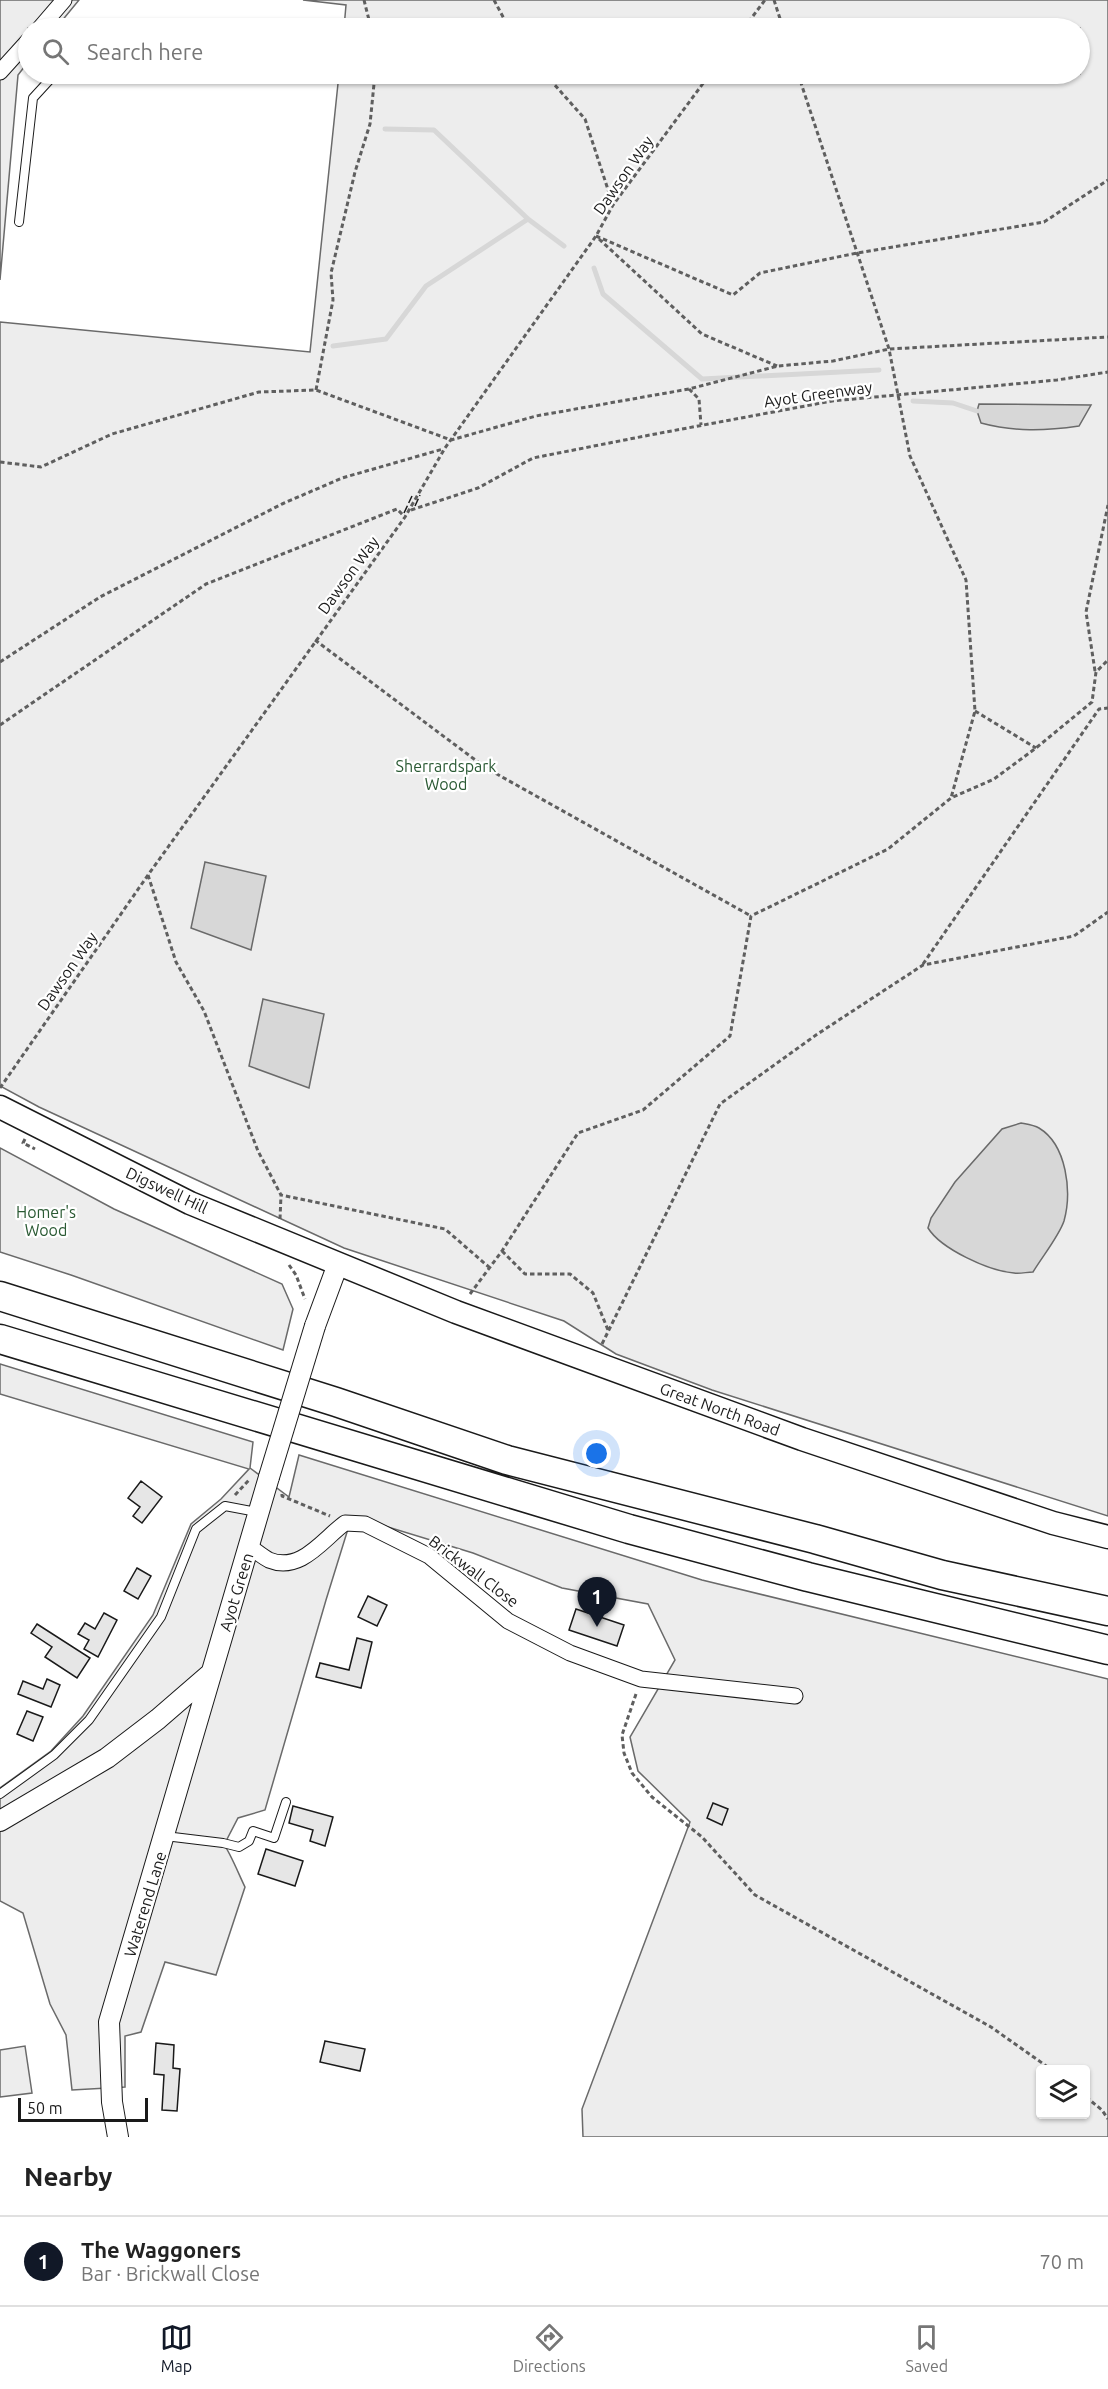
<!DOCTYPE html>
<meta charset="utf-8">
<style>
body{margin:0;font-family:Ubuntu,sans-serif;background:#f2f2f2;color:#222}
.controls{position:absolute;right:18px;bottom:18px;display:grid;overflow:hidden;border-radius:6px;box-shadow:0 2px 4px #0004}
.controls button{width:54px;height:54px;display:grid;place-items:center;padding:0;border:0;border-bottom:2px solid #e0e0e0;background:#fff;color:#222;font:30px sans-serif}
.scale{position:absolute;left:18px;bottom:15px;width:130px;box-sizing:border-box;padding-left:6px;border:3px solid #1a1a1a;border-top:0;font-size:16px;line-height:21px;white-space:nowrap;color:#1a1a1a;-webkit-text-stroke:4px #fff;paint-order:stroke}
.you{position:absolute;left:597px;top:1454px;width:21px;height:21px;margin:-15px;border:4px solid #fff;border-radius:50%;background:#1a73e8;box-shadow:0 0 0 9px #1a73e833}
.badge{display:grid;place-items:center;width:39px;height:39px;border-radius:50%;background:#111827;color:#fff;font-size:20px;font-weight:700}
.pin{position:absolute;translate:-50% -50px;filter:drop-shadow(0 2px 3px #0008)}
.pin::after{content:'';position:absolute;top:32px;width:21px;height:18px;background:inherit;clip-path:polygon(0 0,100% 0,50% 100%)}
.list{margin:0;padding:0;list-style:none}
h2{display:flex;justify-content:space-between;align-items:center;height:78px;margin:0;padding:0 24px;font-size:26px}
h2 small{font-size:20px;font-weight:400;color:#767676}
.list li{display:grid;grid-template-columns:39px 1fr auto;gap:18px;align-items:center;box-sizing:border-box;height:90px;padding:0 24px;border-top:2px solid #e0e0e0}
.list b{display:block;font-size:22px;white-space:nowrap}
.list p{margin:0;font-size:20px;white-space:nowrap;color:#767676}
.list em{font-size:20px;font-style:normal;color:#767676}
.icon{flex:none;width:33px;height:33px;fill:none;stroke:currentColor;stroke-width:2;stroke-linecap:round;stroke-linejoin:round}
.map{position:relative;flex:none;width:1108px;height:2137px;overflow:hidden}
.search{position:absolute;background:#fff;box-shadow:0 2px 4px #0004;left:18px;right:18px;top:18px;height:66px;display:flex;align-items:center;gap:15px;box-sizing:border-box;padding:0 21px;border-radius:33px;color:#767676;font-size:22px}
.sheet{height:168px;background:#fff}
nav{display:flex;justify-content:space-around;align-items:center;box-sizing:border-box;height:84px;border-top:2px solid #e0e0e0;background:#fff;font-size:16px;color:#767676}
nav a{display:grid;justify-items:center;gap:3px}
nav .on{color:#111827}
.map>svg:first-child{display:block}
</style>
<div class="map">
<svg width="1108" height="2137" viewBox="0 0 1108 2137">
<rect width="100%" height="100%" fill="#fff"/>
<path fill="#ededed" stroke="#6a6a6a" stroke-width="1.5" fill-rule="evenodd" d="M0 0H79L56 28H28V62L18 75 0 280Z
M303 0H1108V1516L712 1390 616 1354 564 1321 344 1248 39 1107 0 1086V322L310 352 339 74H1080V28H344L346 5Z
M0 1148 114 1209 282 1284 293 1309 283 1350 71 1275 0 1252Z
M0 1364 253 1442 250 1468 289 1497 299 1455 702 1580 1108 1679V2137H583L582 2109 690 1822 638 1771 630 1737 675 1660 648 1604 562 1588 473 1553 352 1516 326 1600 265 1810 238 1818 224 1845C229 1850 240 1877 245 1887L216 1975 165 1962 141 2032 125 2036V2087L72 2090 66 2035 50 2004 23 1913 0 1901V1788L51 1751 83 1716 153 1615 191 1524 221 1499 249 1469 0 1394ZM1040 2070H1086V2114H1040Z
M25 2046 32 2093 0 2097V2050Z"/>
<path fill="#d7d7d7" stroke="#6a6a6a" stroke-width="1.5" d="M979 404 1091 405 1079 426C1045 431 1014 432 981 423L977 411Z
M205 862 266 876 251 950 191 928Z
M263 999 324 1014 309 1088 249 1066Z
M1021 1123C1026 1124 1034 1125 1039 1128 1067 1145 1072 1192 1064 1221 1059 1236 1042 1257 1033 1272 1027 1272 1020 1274 1014 1273 989 1271 941 1249 928 1228L931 1218 955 1182 1002 1129Z"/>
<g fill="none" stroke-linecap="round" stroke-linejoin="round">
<path stroke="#d7d7d7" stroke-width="5" d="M385 129 434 130 528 219 564 246
M594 268 603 294 702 379 879 370
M333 346 386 339 426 286 528 219
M913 401 953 403 977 411"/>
</g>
<path fill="#e6e6e6" stroke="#1a1a1a" stroke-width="1.5" d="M141 1481 162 1497 142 1523 133 1516 140 1507 128 1498Z
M137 1568 151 1576 138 1599 124 1591Z
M368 1596 387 1605 377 1626 358 1617Z
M576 1609 624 1625 617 1646 569 1630Z
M104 1613 117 1620 98 1657 84 1649 89 1640 78 1634 85 1623 95 1629Z
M37 1624 90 1658 77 1678 45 1657 52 1647 31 1633Z
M357 1638 372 1642 361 1688 316 1677 320 1663 349 1670Z
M47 1679 60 1685 51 1707 18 1694 23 1681 43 1689Z
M27 1711 43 1717 33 1741 17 1734Z
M713 1803 728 1809 722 1825 707 1818Z
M293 1806 333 1817 325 1846 310 1841 313 1830 289 1823Z
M266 1849 303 1861 295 1886 258 1874Z
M325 2041 365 2049 360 2071 320 2062Z
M156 2043 174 2045 173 2068 180 2069 177 2111 162 2110 164 2075 154 2074Z"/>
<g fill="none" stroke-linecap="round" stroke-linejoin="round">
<defs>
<path id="service" d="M19 222 33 98 55 74
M0 1794 54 1755 89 1720 161 1617 196 1529 225 1506 257 1512
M165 1836 223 1843 239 1847 249 1841 253 1831 274 1838 286 1802"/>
<path id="minor" d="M40 28 64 0
M0 72 28 41
M250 1547C256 1551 263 1557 269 1560 301 1573 323 1539 345 1523L365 1524 429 1556 508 1621 570 1653 641 1679 795 1696"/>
<path id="tertiary" d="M315 1326 338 1264
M0 1821 107 1758 158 1719 210 1674
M118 2137 112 2102 109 2022 269 1477"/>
<path id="secondary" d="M0 1107 190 1203 456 1312 802 1439 1053 1523 1108 1537"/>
<path id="motorway" d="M0 1296 336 1402 507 1460 815 1539 942 1575 1108 1611
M0 1339 629 1529 808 1577 1108 1650"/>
</defs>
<use href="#service" stroke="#1a1a1a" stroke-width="10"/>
<use href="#minor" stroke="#1a1a1a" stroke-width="17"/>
<use href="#tertiary" stroke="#1a1a1a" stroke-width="22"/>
<use href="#secondary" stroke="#1a1a1a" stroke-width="25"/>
<use href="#motorway" stroke="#1a1a1a" stroke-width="31"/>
<path stroke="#5f5f5f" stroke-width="3" stroke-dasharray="4.5 3" stroke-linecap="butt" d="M364 0 371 28
M494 0 509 28
M774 0 783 28
M744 28 765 0
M545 74 585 119 613 205
M798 74 889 349 910 456 966 580 975 711 951 798
M596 236 733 295 760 273 857 253 1044 222 1108 180
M599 239 702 334 777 366
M689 389 699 399 701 425
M316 390 333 300 331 273 355 172 370 124 375 74
M0 462 41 467 112 434 259 392 316 390 451 440 536 416 689 389 778 366 833 361 889 349 1108 337
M411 510 478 488 533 458 650 435 832 401 1057 380 1108 372
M315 640 486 768 751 916
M0 662 100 597 282 504 342 478 443 449
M1095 671 1086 612 1108 505
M975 711 1036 748
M0 725 206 584 397 509 405 517
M148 875 176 962 204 1011 258 1151 281 1195 445 1229 490 1268
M923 964 1099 709 1108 708
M0 1088 148 875 405 517 445 448 596 236 613 205 710 74
M25 1139 23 1143 35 1149
M280 1219 281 1195
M502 1251 525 1274H570L593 1293 608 1330
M289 1265 296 1275 305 1299
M470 1294 502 1251 578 1133 643 1110 730 1036 751 916 888 849 951 798 994 779 1036 748 1092 702 1096 672 1108 660
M602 1344 720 1104 816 1035 923 965 1074 936 1108 912
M282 1494V1496L330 1516
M235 1495 249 1480
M636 1694 622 1735 624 1753 632 1773 652 1797 702 1837 755 1895 991 2027 1052 2070
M1086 2097 1102 2110 1108 2119"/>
<use href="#service" stroke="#fff" stroke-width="8"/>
<use href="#minor" stroke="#fff" stroke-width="15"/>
<use href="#tertiary" stroke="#fff" stroke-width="20"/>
<use href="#secondary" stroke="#fff" stroke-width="22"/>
<use href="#motorway" stroke="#fff" stroke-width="28"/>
<defs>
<path id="tertiary-bridge" d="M269 1477 315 1326"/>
</defs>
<use href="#tertiary-bridge" stroke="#1a1a1a" stroke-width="22" stroke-linecap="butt"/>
<use href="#tertiary-bridge" stroke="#fff" stroke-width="20"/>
<path stroke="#1a1a1a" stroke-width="1.5" stroke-dasharray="8 3" stroke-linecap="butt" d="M415 506 420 495
M404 513 412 496"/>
</g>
<g text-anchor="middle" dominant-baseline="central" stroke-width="4.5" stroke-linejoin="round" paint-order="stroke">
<g font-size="16" fill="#1a1a1a" stroke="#fff">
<text transform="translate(623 175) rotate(-55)">Dawson Way</text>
<text transform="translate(818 394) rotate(-8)">Ayot Greenway</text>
<text transform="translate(348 575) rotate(-54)">Dawson Way</text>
<text transform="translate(67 971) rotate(-55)">Dawson Way</text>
<text transform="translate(167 1190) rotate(25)">Digswell Hill</text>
<text transform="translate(720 1409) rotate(20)">Great North Road</text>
<text transform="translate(474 1571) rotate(37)">Brickwall Close</text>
<text transform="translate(236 1592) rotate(-73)">Ayot Green</text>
<text transform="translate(145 1904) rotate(-73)">Waterend Lane</text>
</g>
<g font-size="16" fill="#2b5a34" stroke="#fff">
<text x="446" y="766">Sherrardspark<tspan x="446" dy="18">Wood</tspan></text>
<text x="46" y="1212">Homer's<tspan x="46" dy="18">Wood</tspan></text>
</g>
</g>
</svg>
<div class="controls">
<button><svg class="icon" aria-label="layers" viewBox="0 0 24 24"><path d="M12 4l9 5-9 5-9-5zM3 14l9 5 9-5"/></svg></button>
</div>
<div class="scale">50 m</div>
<div class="you"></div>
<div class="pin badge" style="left:597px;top:1627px">1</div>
<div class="search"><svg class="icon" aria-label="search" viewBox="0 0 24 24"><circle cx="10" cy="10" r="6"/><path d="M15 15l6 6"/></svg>Search here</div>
</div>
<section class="sheet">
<h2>Nearby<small></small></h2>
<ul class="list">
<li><span class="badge">1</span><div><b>The Waggoners</b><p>Bar · Brickwall Close</p></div><em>70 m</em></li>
</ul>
</section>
<nav>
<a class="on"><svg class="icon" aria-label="map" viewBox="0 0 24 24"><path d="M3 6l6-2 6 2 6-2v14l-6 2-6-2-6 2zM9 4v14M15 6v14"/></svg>Map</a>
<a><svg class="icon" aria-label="directions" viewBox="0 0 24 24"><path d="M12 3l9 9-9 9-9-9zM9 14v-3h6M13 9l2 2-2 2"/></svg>Directions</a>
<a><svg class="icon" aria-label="saved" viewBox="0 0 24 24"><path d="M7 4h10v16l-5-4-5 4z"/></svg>Saved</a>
</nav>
